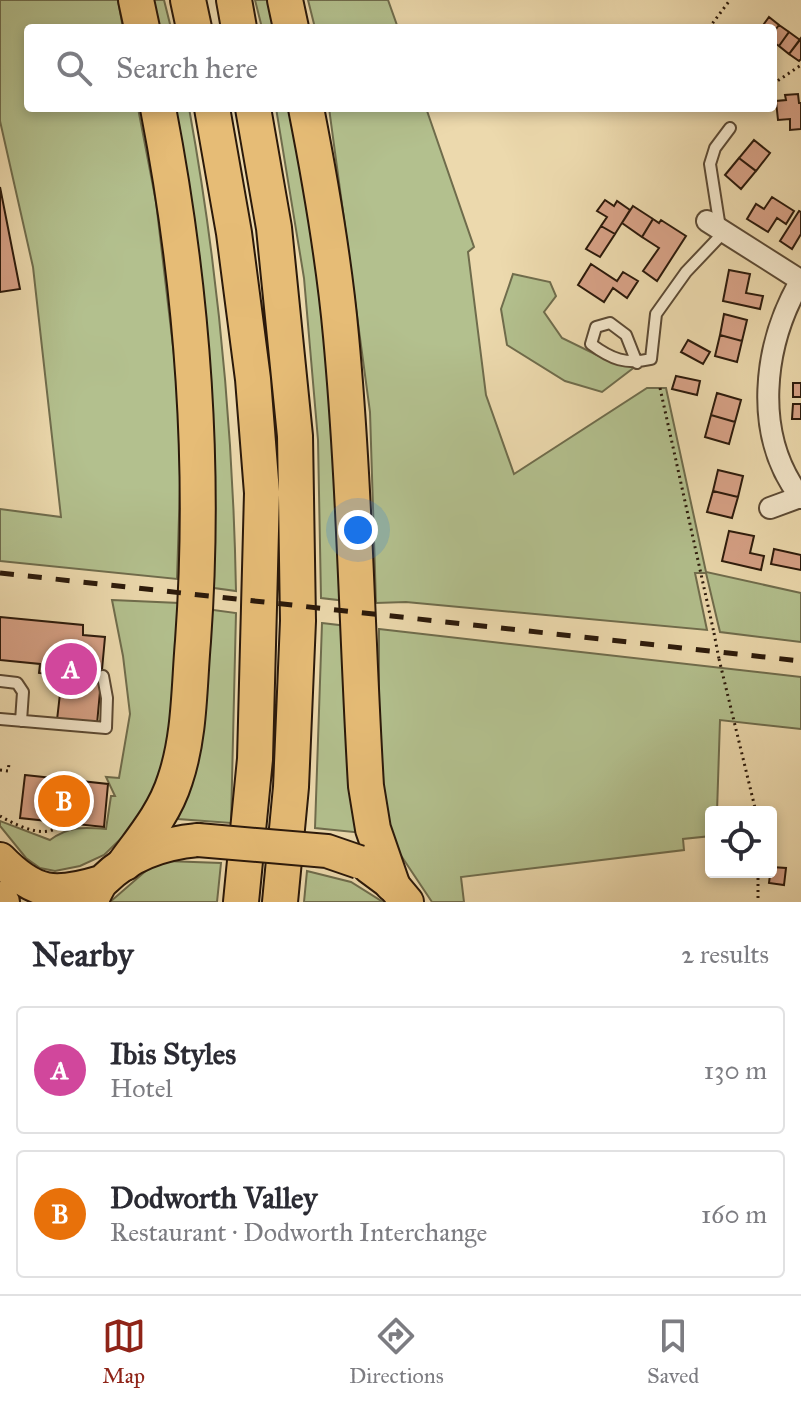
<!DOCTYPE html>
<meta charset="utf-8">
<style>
body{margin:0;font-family:"IM FELL Great Primer",serif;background:#f2f2f3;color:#2b2b33}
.controls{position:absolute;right:24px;bottom:24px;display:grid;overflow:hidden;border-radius:8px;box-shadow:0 4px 12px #0003}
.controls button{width:72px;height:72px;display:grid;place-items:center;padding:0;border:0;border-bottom:2px solid #e1e1e2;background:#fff;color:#2b2b33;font:40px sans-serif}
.you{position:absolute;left:358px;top:530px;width:28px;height:28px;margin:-20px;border:6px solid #fff;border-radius:50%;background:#1a73e8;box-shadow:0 0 0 12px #1a73e833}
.badge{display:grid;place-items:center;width:52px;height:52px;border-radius:50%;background:#8f2418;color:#fff;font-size:26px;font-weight:700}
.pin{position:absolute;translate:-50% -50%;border:4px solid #fff;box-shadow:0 2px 8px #0006}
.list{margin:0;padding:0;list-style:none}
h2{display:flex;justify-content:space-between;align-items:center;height:104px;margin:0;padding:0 32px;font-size:34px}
h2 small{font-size:26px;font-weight:400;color:#7c7c81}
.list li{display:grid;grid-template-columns:52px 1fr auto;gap:24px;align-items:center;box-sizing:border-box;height:128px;margin:0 16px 16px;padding:0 16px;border:2px solid #e1e1e2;border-radius:8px}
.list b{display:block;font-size:30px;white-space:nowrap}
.list p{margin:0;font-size:26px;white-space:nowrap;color:#7c7c81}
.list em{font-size:26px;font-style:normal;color:#7c7c81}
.icon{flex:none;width:44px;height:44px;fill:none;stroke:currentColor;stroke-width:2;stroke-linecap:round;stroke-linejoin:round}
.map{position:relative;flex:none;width:801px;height:902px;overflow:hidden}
.search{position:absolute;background:#fff;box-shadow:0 4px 12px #0003;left:24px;right:24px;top:24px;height:88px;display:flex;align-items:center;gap:20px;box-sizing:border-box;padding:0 28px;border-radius:8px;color:#7c7c81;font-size:30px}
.sheet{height:392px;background:#fff}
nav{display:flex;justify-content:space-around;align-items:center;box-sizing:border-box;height:112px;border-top:2px solid #e1e1e2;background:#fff;font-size:22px;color:#7c7c81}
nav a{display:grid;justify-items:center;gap:4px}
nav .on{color:#8f2418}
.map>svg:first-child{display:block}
</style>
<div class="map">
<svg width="801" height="902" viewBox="0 0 801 902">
<rect width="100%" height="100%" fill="#ecd9ad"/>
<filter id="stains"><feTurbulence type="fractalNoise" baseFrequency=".0025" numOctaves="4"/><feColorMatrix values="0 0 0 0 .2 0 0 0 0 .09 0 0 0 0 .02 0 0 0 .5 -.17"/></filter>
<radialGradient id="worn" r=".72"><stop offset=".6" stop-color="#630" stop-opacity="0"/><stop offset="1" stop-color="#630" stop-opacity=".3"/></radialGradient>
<path fill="#b3c08e" stroke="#6f6c4c" stroke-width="2" d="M0 0H118L123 28H28V108H138L156 202 182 423 177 579 0 561V509L61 517 33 267 0 121Z
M146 0H164L171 28H152Z
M255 0H273L280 28H262Z
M308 0H388L398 28H315Z
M169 108H189C218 268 233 428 236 591L207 587Z
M276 108H297L319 253 347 601 321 598 318 440 304 278Z
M329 108H426L474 247 468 252 486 395 514 474 647 388H666L706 572 801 593V642L720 632 706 573H695L707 630 406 602 376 603 370 412Z
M513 274 550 282 556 296 544 312 562 338 605 359 636 366 602 392 565 381 507 345 501 309Z
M112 600 179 603 170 745 164 774 135 825 104 855 80 866 55 871 40 868 26 858 0 826V821L50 840C69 826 84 827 106 829L111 796H115L106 777 119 778 130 714 123 656Z
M206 609 236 613 231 823 178 819Z
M322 623 347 626 363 833 315 828Z
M379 629 801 677V729L720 720 717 812H711V836L683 839 684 850 461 877 464 902H432L388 836 379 813Z
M166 861 221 863 217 902H110L148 869Z
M307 871 351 882 383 902H304Z"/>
<path fill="#d7a186" stroke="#2b190a" stroke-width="2" d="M769 17 779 25 773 33V28H761Z
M779 25 789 32 779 46 773 42V33Z
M789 32 800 40 789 54 779 46Z
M801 38V59L799 61 789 54Z
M798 94 799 103H801V129L790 130V119L778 120 776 101 786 100 785 95Z
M754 140 770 153 756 171 739 158Z
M739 158 756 171 741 189 725 175Z
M0 187 20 289 0 292Z
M772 197 794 211 786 224 777 218 768 232 747 219 756 204 764 209Z
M605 200 614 206 617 201 630 210 615 234 601 226 607 217 597 211Z
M633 206 653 219 642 237 622 223Z
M799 211 801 212V234L792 249 780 241Z
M653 219 659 223 661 220 686 236 657 281 643 271 659 248 642 237Z
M601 226 615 234 600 257 586 249Z
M591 264 617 281 623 272 638 281 627 298 613 288 604 302 578 285Z
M729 270 750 274 746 293 763 296 760 309 723 301Z
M724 314 747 320 742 341 720 335Z
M720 335 742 341 737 362 715 356Z
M688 340 710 352 703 364 681 352Z
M676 376 700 381 697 395 672 389Z
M793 383H801V397H793Z
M717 393 741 400 735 422 711 415Z
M793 404H801V419H792Z
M711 415 735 422 729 444 705 437Z
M718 470 743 476 738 497 713 491Z
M713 491 738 497 732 518 707 512Z
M729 531 754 536 750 553 764 556 761 570 722 561Z
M774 549 801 555V570L771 564Z
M0 617 83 625V635L105 637 97 724 57 720 62 676 39 673 40 664 0 660Z
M25 775 108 784 104 827 20 818Z
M771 867 786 868 784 885 769 883Z"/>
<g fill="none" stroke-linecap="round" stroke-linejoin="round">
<defs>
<path id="service" d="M720 228 710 164 715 148 730 128
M637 363 626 335 610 323 596 327 591 344C611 359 626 365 651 359L656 314 686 272 724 232
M0 681 17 683 23 692 21 721
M0 719 106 728 107 698 103 676"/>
<path id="minor" d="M707 221 800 280
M801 280C763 345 752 435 801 498
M770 508 800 497"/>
<path id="trunk" d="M0 859C35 895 55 896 101 882
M369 867 392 884 407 902
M0 898 3 902
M91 902C95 895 98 885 104 880 129 855 164 843 198 840"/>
<path id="motorway" d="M136 0 142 28
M188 0 194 28
M234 0 239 28
M285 0 291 28
M212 108 234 233 253 379 262 493 255 759 241 902
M253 108 274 228 295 436 298 621 291 787 280 902
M306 108C321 184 334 259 341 336 355 486 357 636 366 786L373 829 392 884
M125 863C144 837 165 812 175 780 190 736 189 687 193 641 206 462 192 284 158 108"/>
</defs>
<use href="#service" stroke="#5b4933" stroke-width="14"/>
<use href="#minor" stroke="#5b4933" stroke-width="24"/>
<use href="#trunk" stroke="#2b190a" stroke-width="36"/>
<use href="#motorway" stroke="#2b190a" stroke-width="38"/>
<path stroke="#2b190a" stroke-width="3" stroke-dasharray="2 4" stroke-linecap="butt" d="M709 28 730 0
M773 84 801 65
M660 388 714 633
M719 659 756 812
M0 770 8 771 9 764
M0 816C14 824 41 838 56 828
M758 872V902"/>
<use href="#service" stroke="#f3e6ca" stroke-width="10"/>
<use href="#minor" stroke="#f3e6ca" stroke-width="20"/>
<use href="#trunk" stroke="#e6bc76" stroke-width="32"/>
<use href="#motorway" stroke="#e6bc76" stroke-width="34"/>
<path stroke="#2b190a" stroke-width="5" stroke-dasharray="14 14" stroke-linecap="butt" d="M0 573 801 661"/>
<defs>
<path id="trunk-bridge" d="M198 840 327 851 359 862"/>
</defs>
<use href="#trunk-bridge" stroke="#2b190a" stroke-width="36" stroke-linecap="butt"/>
<path stroke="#2b190a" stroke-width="3" stroke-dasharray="2 4" stroke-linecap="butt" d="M714 633 719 659"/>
<use href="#trunk-bridge" stroke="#e6bc76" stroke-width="32"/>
</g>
<rect width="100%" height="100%" filter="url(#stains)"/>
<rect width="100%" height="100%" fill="url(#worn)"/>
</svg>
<div class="controls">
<button><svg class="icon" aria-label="locate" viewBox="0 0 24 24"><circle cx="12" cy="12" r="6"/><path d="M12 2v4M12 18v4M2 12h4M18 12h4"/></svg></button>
</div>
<div class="you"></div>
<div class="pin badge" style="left:71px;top:669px;background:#d1479c">A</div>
<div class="pin badge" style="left:64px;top:801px;background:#e8710a">B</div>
<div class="search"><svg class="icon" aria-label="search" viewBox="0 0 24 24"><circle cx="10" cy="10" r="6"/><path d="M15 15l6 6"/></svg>Search here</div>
</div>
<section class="sheet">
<h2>Nearby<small>2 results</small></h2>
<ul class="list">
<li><span class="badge" style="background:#d1479c">A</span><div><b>Ibis Styles</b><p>Hotel</p></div><em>130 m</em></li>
<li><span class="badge" style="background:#e8710a">B</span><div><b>Dodworth Valley</b><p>Restaurant · Dodworth Interchange</p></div><em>160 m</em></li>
</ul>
</section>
<nav>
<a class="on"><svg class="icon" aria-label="map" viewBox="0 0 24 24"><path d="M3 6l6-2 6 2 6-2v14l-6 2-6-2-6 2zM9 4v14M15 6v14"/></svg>Map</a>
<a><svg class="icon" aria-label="directions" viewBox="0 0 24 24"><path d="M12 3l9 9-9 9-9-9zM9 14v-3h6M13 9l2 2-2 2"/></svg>Directions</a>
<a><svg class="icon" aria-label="saved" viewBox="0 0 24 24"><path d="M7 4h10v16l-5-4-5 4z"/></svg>Saved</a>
</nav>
